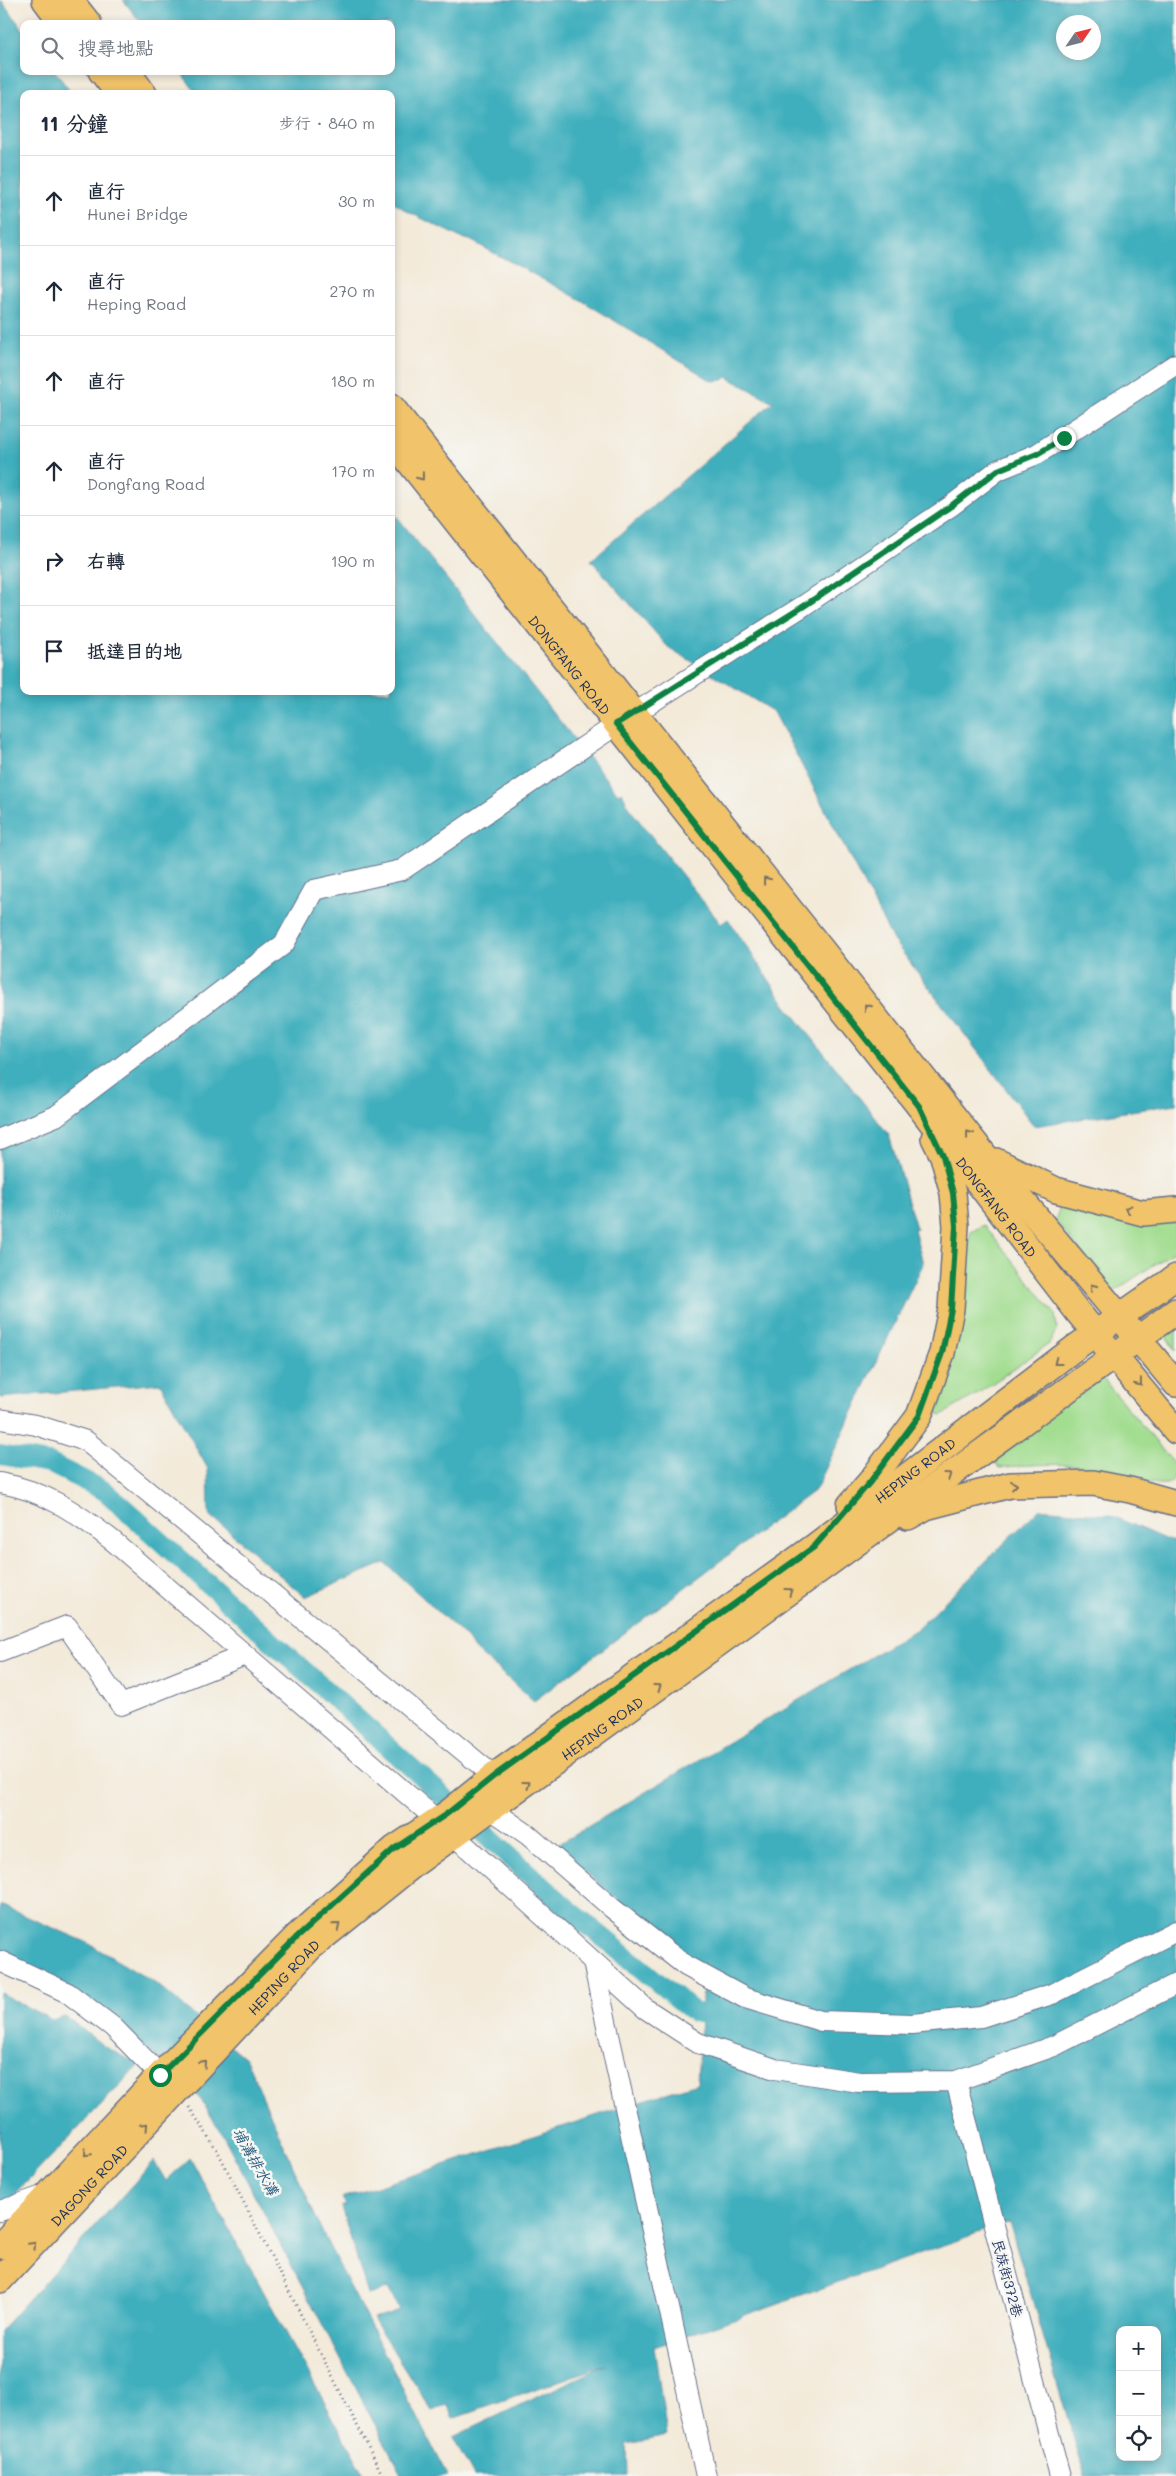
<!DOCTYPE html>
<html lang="zh-TW">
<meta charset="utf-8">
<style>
body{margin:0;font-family:Mali,"LXGW WenKai TC",sans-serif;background:#f2f2f3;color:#1f2937}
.controls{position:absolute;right:15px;bottom:15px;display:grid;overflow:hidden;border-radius:10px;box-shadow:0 2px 8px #0003}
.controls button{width:45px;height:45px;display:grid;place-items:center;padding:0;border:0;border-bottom:1px solid #e0e1e3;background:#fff;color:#1f2937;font:25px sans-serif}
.compass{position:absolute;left:1056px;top:15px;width:45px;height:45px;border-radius:50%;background:#fff;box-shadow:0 2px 8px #0003;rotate:55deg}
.stop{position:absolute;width:15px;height:15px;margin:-11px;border:4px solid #0b8043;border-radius:50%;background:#fff}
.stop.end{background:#0b8043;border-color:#fff;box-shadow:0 1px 5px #0008}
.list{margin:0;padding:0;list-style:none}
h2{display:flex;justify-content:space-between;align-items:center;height:65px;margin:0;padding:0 20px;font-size:21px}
h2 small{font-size:16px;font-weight:400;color:#747a83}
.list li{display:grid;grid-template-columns:32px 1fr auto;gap:15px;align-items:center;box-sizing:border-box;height:90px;padding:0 20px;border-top:1px solid #e0e1e3}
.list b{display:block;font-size:19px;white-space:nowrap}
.list p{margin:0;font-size:16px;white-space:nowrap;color:#747a83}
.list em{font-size:16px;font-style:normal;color:#747a83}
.icon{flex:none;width:28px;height:28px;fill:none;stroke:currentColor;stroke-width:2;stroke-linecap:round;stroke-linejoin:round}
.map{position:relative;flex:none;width:1176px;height:2476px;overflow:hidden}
.search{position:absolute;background:#fff;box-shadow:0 2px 8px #0003;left:20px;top:20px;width:375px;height:55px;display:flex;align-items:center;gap:12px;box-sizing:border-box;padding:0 18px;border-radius:10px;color:#747a83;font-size:19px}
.panel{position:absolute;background:#fff;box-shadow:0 2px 8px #0003;left:20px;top:90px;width:375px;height:605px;border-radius:10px}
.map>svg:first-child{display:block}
</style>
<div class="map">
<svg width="1176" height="2476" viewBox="0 0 1176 2476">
<rect width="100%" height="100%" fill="#f6f6f2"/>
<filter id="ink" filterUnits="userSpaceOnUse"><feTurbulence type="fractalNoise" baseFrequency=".02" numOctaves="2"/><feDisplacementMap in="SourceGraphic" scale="10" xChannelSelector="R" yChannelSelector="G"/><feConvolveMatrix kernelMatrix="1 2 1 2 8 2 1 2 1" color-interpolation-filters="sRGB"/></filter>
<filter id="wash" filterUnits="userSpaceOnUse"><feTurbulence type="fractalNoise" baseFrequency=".0096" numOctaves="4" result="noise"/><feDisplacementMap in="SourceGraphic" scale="20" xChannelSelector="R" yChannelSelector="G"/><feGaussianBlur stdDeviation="1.12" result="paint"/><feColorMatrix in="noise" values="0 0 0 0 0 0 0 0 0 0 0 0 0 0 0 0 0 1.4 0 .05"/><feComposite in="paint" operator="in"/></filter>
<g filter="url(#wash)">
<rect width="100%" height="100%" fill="#f3ead9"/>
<path fill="#a2dd90" stroke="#5e8677" d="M1060 1207 1133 1219 1176 1218V1250L1113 1292 1055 1220Z
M984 1225 1055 1314 1057 1329 1049 1344 977 1394 942 1415 932 1412 971 1232Z
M1176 1322V1351L1162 1331Z
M1100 1375 1176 1466C1175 1472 1175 1480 1169 1483 1159 1488 1128 1476 1117 1473 1077 1462 1039 1463 999 1468L991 1454Z"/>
<path fill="#40afbd" stroke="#2e6f8e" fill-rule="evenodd" d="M1 0 24 31V71H55L72 94H24V691H391V509L618 794 622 792 629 808 721 924 728 919 786 1005 889 1135 916 1228 914 1229 923 1264 816 1489 534 1701 473 1648 467 1638 385 1563 305 1597 209 1514 208 1469 160 1383 0 1398Z
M123 0H1176V1104L1034 1126 893 940 774 712 668 647 591 560 773 402 727 377 723 380 712 381 581 300 470 240 461 238 405 210 391 200V94H197L180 71H391V24H142ZM1064 22H1094V52H1064Z
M1039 1509 1110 1515 1176 1544V2476H1085L1009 2222 654 2347 667 2436 627 2444 628 2476H474L453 2437 607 2364 453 2418 447 2405 432 2411 373 2319 399 2310 388 2288 368 2295 341 2207 346 2205 342 2198 697 2083 704 1971 554 1847 917 1629ZM1120 2330H1157V2457H1120Z
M0 1905 86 1942 158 1985 246 2059 324 2236 448 2476H402L223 2135 201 2100 173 2069 146 2048 0 1954Z
M0 1993 52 2020 65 2016 105 2047 139 2065 0 2210Z
M190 2158 365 2476H0V2331L154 2161 166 2181Z"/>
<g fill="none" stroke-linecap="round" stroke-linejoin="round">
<path stroke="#40afbd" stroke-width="20" d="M0 1455 49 1463 105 1491 567 1908 694 2012 727 2019"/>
</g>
</g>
<g filter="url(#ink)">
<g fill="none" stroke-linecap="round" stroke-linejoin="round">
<defs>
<path id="minor" d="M0 1139 56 1116 284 944 314 890 402 870 616 725 803 606 951 506 998 470 1037 454 1176 364
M0 1419 36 1425 86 1441 494 1776 492 1810 528 1835 612 1908 686 1966 745 1998 821 2021 912 2024 981 2017 1052 1994 1176 1931
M0 1483C46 1491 77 1513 113 1541L437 1820 646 2009 698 2043 775 2069 859 2082 956 2081 1054 2046 1176 1984
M0 1652 67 1626 121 1705 245 1655
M0 1961 68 1993 113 2027 160 2075
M593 1962 706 2476
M956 2081 1060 2476
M0 2211 48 2194"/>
<g id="major">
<path d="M45 0 63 24"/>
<path d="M70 0 89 24"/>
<path d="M101 71 119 94"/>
<path d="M127 71 144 94"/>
<path d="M391 406 986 1157 1176 1384"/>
<path id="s1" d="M391 439 919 1106 1077 1311 1176 1431"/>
<path d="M996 1161 1056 1190 1143 1213 1176 1210"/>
<path d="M850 1505 870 1482 919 1416 942 1353 951 1309 956 1226 953 1193 943 1156 934 1138"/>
<path d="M908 1517 926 1507 1010 1485 1093 1483 1130 1490 1176 1503"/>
<path id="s2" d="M0 2246 160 2075 297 1936 394 1849 448 1813 494 1776 814 1547 1076 1347 1176 1277"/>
<path id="s3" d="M0 2280 311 1947 413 1865 1176 1311"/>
</g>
</defs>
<use href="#minor" stroke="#677089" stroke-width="22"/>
<use href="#major" stroke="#677089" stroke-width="28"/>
<path stroke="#677089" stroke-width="3" stroke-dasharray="1 4" stroke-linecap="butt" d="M189 2107 217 2150 383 2476"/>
<use href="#minor" stroke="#fff" stroke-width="20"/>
<use href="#major" stroke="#f1c36a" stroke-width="25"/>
</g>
<defs><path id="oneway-chevron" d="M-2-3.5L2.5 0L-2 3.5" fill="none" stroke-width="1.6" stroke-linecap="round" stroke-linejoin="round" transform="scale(1.25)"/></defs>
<g stroke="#7b7263">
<use href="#oneway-chevron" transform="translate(421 477) rotate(52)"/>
<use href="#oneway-chevron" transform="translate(766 880) rotate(-128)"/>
<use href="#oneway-chevron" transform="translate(867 1007) rotate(-128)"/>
<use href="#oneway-chevron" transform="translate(969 1134) rotate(-128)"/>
<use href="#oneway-chevron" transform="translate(1128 1209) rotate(-165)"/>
<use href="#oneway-chevron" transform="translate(1093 1287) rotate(-128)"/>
<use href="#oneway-chevron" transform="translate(1057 1362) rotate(143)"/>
<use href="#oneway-chevron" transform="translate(1139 1383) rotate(52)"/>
<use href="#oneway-chevron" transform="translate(948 1475) rotate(-36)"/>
<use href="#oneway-chevron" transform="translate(1014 1485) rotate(-6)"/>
<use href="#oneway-chevron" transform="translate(789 1591) rotate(-36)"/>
<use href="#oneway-chevron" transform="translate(658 1687) rotate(-36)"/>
<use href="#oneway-chevron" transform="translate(527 1784) rotate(-36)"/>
<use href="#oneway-chevron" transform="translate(337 1926) rotate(-39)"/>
<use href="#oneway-chevron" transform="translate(203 2063) rotate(-48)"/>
<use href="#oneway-chevron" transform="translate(145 2126) rotate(-47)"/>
<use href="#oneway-chevron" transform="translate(87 2153) rotate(133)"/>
<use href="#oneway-chevron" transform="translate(33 2245) rotate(-47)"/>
</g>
</g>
<g fill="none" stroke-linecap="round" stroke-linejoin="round" filter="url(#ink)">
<path stroke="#0b8043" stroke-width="6" d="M160 2075 298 1936 394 1849 448 1813 494 1776 814 1547 870 1482 919 1416 942 1353 951 1309 956 1226 953 1193 943 1156 919 1106 616 724 804 606 951 506 998 470 1037 454 1064 438"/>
</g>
<g text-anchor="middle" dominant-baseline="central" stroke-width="5" stroke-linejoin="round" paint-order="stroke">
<g font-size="14" fill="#1b2f5e" stroke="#f6f6f2">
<text stroke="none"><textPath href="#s1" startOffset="288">DONGFANG ROAD</textPath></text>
<text stroke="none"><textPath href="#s1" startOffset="978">DONGFANG ROAD</textPath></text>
<text stroke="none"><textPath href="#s2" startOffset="1204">HEPING ROAD</textPath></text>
<text stroke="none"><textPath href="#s3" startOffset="820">HEPING ROAD</textPath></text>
<text stroke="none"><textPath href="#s3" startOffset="415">HEPING ROAD</textPath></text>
<text stroke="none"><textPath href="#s3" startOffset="130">DAGONG ROAD</textPath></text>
<text transform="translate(1008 2278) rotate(75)">民族街372巷</text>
</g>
<g font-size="15" font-style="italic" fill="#285c7f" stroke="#f6f6f2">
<text transform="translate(256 2161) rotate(60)">埔溝排水溝</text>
</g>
</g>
</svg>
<div class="controls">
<button>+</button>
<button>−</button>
<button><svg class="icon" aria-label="locate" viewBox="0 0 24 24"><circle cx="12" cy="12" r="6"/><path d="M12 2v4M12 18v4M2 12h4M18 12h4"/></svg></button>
</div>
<svg class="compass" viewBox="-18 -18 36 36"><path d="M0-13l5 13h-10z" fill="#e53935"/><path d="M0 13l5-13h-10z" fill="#747a83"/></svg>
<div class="stop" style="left:160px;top:2075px"></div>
<div class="stop end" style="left:1064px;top:438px"></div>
<div class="search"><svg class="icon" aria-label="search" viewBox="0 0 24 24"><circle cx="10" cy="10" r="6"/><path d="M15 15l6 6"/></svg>搜尋地點</div>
<section class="panel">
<h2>11 分鐘<small>步行 · 840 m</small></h2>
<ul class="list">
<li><svg class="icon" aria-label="ahead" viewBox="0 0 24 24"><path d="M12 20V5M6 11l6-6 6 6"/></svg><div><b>直行</b><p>Hunei Bridge</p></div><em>30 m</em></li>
<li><svg class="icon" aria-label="ahead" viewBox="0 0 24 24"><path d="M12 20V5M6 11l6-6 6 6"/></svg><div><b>直行</b><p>Heping Road</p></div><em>270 m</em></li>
<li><svg class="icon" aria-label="ahead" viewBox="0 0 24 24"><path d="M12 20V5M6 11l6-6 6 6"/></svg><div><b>直行</b></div><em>180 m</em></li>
<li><svg class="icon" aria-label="ahead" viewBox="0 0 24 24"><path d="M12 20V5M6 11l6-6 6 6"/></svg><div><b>直行</b><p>Dongfang Road</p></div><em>170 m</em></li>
<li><svg class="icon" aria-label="right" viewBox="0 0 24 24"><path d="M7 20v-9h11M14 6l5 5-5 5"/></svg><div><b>右轉</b></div><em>190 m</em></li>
<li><svg class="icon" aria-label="arrive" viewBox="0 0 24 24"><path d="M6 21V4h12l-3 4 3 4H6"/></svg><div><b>抵達目的地</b></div></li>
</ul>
</section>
</div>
